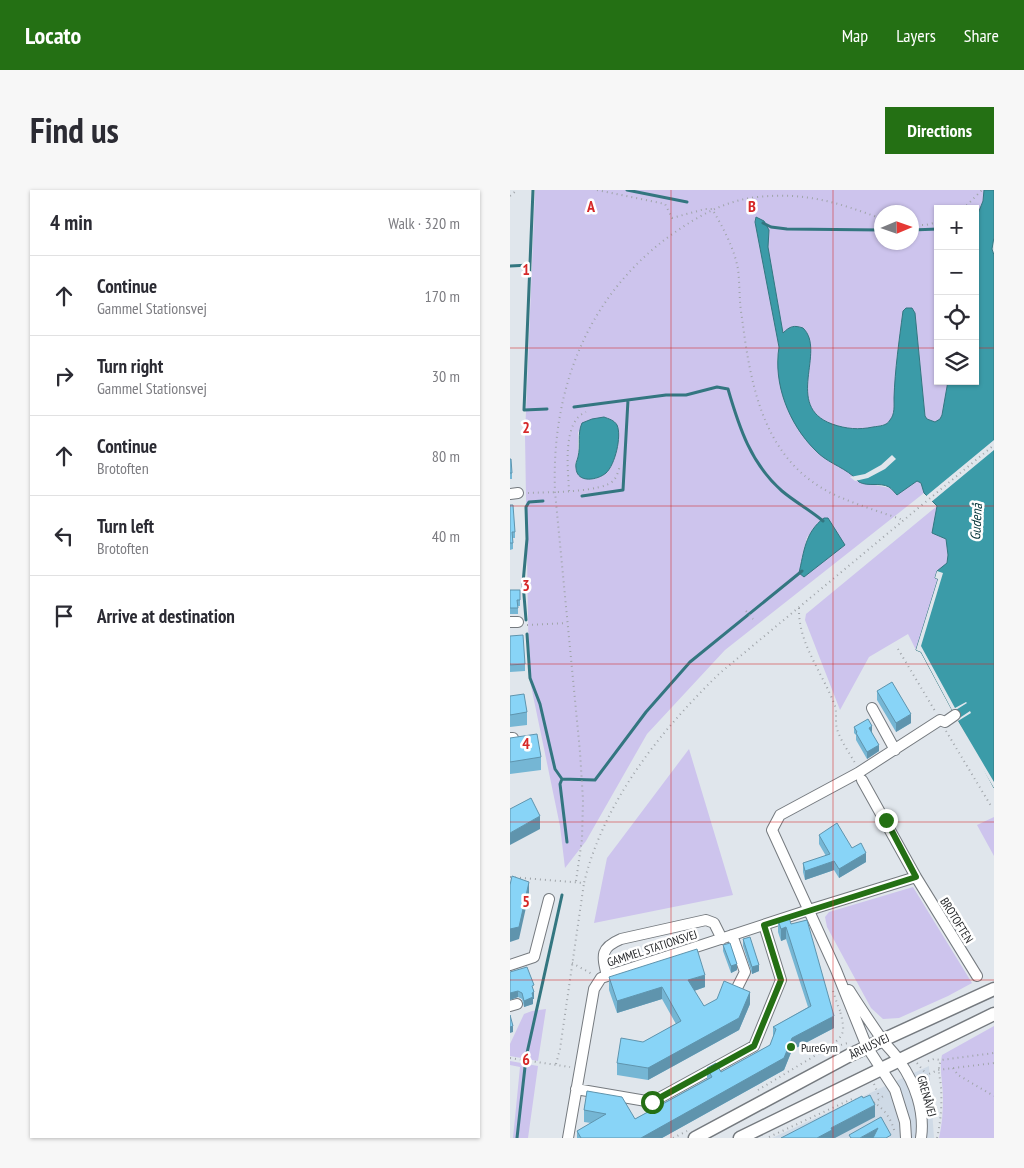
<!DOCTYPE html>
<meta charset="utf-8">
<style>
body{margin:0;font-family:"PT Sans Narrow",sans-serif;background:#f7f7f7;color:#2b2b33}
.controls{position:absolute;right:15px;top:15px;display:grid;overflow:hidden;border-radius:0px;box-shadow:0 1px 4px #0004}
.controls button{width:45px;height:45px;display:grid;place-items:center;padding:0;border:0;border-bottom:1px solid #e1e1e2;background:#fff;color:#2b2b33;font:25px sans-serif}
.compass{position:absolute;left:364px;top:15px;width:45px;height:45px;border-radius:50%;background:#fff;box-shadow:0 1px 4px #0004;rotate:88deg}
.stop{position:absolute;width:15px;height:15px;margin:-11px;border:4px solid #247014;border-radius:50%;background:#fff}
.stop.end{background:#247014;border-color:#fff;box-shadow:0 1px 5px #0008}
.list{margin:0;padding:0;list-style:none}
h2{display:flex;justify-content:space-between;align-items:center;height:65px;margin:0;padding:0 20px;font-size:21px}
h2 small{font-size:16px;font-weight:400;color:#7c7c81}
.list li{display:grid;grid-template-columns:32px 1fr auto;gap:15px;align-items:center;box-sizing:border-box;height:80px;padding:0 20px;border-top:1px solid #e1e1e2}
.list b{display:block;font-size:19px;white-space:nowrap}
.list p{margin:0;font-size:16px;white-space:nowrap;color:#7c7c81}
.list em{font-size:16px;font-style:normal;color:#7c7c81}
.icon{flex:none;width:28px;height:28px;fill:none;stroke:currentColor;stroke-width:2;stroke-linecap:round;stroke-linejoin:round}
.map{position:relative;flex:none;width:484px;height:948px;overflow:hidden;border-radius:0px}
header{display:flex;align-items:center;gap:30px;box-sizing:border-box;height:70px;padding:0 25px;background:#247014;color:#fff}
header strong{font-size:24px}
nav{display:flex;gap:28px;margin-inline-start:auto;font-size:18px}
.intro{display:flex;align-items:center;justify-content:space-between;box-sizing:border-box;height:120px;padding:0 30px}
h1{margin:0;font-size:35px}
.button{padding:12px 22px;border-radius:0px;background:#247014;color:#fff;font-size:18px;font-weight:700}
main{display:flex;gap:30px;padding:0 30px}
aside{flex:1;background:#fff;border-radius:0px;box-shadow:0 1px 4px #0004}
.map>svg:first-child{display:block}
</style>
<header>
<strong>Locato</strong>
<nav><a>Map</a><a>Layers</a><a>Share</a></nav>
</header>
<div class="intro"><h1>Find us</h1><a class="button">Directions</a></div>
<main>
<aside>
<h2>4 min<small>Walk · 320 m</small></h2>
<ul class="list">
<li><svg class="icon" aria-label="ahead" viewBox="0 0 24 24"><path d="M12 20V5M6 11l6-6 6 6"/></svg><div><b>Continue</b><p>Gammel Stationsvej</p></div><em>170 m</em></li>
<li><svg class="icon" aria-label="right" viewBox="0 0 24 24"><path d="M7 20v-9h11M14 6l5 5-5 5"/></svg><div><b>Turn right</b><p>Gammel Stationsvej</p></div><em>30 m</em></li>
<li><svg class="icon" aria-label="ahead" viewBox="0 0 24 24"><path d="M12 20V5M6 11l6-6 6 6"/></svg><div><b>Continue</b><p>Brotoften</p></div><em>80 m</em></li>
<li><svg class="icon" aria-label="left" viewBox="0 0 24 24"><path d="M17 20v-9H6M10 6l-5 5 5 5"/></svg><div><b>Turn left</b><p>Brotoften</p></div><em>40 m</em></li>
<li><svg class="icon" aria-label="arrive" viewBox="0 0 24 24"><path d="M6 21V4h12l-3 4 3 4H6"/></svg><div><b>Arrive at destination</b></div></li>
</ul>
</aside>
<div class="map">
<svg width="484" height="948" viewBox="0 0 484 948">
<rect width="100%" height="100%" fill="#e0e6ec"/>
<path fill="#cfdae6" d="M419 876 424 948H262Z"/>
<path fill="#cdc4ed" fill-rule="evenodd" d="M25 0H474L473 11 465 31V19H428V191H438L432 225 430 229 425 232 417 229 415 226 407 142 396 118 393 121C391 139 387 157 386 175 385 189 388 217 382 228 378 235 372 235 365 237 343 241 313 239 300 216 295 206 298 179 300 167L273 143 258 57 259 40 246 27 245 32 269 157 267 170 283 231 304 259 344 286 349 292 380 298 385 303 407 291 411 293 414 303 215 460 137 544 76 651 55 678 50 636 19 486 15 246ZM372 22H402V52H372ZM68 241 96 283 85 289H77L65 275 68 266ZM317 328 334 355 294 386 289 383 297 347Z
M427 316 422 343 436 349 438 365 437 374 427 381 428 389 406 460 398 444 359 467 330 520 295 430 296 424Z
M179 559 223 705 84 733 97 668Z
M484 627V666L467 635Z
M403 697 462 793 438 806 389 828 373 829 361 818 317 737 315 727 319 722Z
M36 819 28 871 0 866V854L14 824 22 821Z
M484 836V948H429C432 935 433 922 433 908 433 893 429 880 432 865Z
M0 871 28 876 18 948H3L10 877 0 875Z"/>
<path fill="#3b9ba8" stroke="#337680" d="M474 0H484V47L482 59 484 65V598L411 462 406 460 428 389 425 388 427 381 437 373 438 365 436 349 422 343 427 316 414 303 411 293 407 291 387 305C385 303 382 299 379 297 370 292 358 297 349 292 347 290 345 288 343 286 331 276 316 272 305 260 279 234 263 194 269 157L245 32 246 27 254 31 259 40 258 57 273 143C280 136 284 135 293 138 317 161 273 216 322 234 336 239 349 240 363 237 369 236 377 236 380 230 385 224 384 216 384 208 385 179 389 151 393 121L396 118H402L405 123 415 226 417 229 425 232 430 229 432 225 438 191H465V31L473 11Z
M94 227C99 229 104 230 107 235 112 246 105 275 96 283 88 290 67 294 66 278 65 274 67 271 68 267 71 255 67 244 72 233L82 229Z
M314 328H318L335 355 294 387 289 383C294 362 295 342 314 328Z"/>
<path fill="#e0e6ec" d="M484 250V260L420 313 415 307Z
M382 265 386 269 375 279 358 288 345 291 340 287 355 284 371 275Z
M427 381 433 383 411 456 445 518 456 512 457 513 441 523 440 522 442 520 411 462 406 460 428 389 425 388Z
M460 521 461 523 448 531 484 592V598L445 533H442Z"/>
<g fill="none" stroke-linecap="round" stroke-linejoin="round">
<path stroke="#337680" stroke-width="3" d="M23 0 14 220 37 219
M117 0 177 12
M253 33 261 37 277 39 372 40
M402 40 428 39
M0 76 20 75
M64 217 156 205H176L207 197 218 199C229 237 241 274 272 301 285 312 300 320 313 331
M72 306 113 300 118 210
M16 430 13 393 17 349 16 317 19 312 33 311
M17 444 20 488 30 514 45 579 52 589 85 590 136 522 180 472 292 381
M52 589 50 594 57 652
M17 863 52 705
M7 948 15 877"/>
<defs>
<path id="minor" d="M0 304 8 303
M0 432H8
M362 518 385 560
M0 548H3
M352 590 406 687 467 786
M222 745 235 782 227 798
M0 775 24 767 39 709
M97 786C92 765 90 758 111 749L196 730 204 733 212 749
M339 800C349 816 360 832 371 848 376 856 385 863 390 872 405 893 415 922 411 948
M0 816 7 814
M66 899 142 912 244 856 271 790 254 735
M58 948 84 799 91 788 299 720 406 687
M396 948 395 932 385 900 357 857 326 780 262 640 270 625 348 583 430 530 435 532 445 525"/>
<path id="major" d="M185 948 340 865 484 799
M230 948 484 824"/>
</defs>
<use href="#minor" stroke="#757a7f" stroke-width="12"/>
<use href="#major" stroke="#757a7f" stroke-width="15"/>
<path stroke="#9fa4a9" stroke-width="2" stroke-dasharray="1 4" stroke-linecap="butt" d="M87 0 155 14 162 28 195 19H202C213 37 224 58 228 79 230 95 229 112 232 128 241 198 254 272 325 305 347 315 371 322 393 330
M0 6 7 0
M453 19 472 0
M402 35H416L428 32
M59 301C58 279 52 231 76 222
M18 303C36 302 93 303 104 290 107 286 109 280 110 275
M289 418C288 454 313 483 325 516 327 523 325 531 327 539 330 550 339 562 345 573
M236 421 243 429
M17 435 57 433
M388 459 425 521
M436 541 481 616
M0 687 74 693C94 611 150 541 210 483L484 255
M66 691 72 649 73 610 70 562 45 302C41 200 77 106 161 45 188 26 214 11 247 7 295 2 327 12 372 29
M62 773 82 784
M323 801 329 819 332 824
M318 857C336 846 335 840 330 821
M0 868C20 871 40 874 60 877
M418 871 424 869 431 870 484 863
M407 873 417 885
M46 874 50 859 74 693
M443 878 448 885 484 906
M410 888 428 880 484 873
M364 894 370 908
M248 900 316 859 338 853
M363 912C376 920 381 929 385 943
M364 913 376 904
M259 947 342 909H346
M163 948 177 941
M427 948C431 931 432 914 431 897 430 885 427 881 431 870"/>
<use href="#minor" stroke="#fff" stroke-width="10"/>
<use href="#major" stroke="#fff" stroke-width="12"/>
</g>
<path fill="#75b6d4" d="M0 269 2 283V289H0Z
M0 315 5 342V348H3V359L0 360Z
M0 400 10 410V416H8V424H0Z
M0 446 15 474V481L0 482Z
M367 501 401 533 386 542 367 510Z
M0 506 17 522V535L0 537Z
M344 537 362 542 369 561 357 569 346 550V545L344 543Z
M0 548 31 567V580L0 584Z
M309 645 342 658 356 672 329 688 324 680 295 690 293 682V673L316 666 309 654Z
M268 730 281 734 324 838 282 860 274 880 152 948H67V941L81 933 74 932V920L77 901 125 929 197 889V878L211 882 260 855 263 848V837L298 817 276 749 271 751 268 742Z
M233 749 249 781 242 784 233 756Z
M213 755 227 780 221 783 213 761Z
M0 782 24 800V809H23V814L14 817 12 809 8 807 0 810Z
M99 787 195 797 184 801 194 816 240 814 229 840 138 890 107 885V873L133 852 166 834 152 809 107 823 99 800Z"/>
<path fill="#5f94ad" d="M401 524V533L386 542V533Z
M362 536V542L359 544V538Z
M369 555V561L357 569V562Z
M30 626V639L0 655V643Z
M356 663V672L329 688V679Z
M324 671V680L295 690V681Z
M19 692V704L9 749 0 752V739Z
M276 737V749L271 751V739Z
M227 774V780L221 783V776Z
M249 775V781L242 784V777Z
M195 785V797L178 803V790Z
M152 797V809L107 823V811Z
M8 801V807L0 810V803Z
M24 802V809H23V814L14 817V811L22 803Z
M240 802V814L229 840 138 890V878Z
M324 826V838L282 860 274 880 152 948H131L282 848Z
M3 836V842L0 843V837Z
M365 915V927L325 948H307L321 938Z
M368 938V948H350Z"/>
<path fill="#88d4f7" stroke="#5f94ad" d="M0 269H1L2 283H0Z
M0 315H3L5 342H2L3 353H0Z
M0 400H10V410H7L8 418H0Z
M13 445 15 474 0 475V446Z
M382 492 401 524 386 533 367 501Z
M14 504 17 522 0 525V506Z
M358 529 362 536 359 538 369 555 357 562 346 543 347 542 344 537Z
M27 544 31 567 0 572V548Z
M21 608 30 626 0 643V619Z
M327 633 342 658 351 653 356 663 329 679 324 671 295 681 293 673 320 664 309 645Z
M2 686 19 692 9 737 0 739V695Z
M279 727 281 734 297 730 324 826 282 848 274 868 131 948H71L67 941 96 924 74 920 77 901 112 907 125 929 202 887 197 878 206 873 211 882 260 855 266 839 263 837 301 816 276 737 271 739 268 730Z
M240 747 249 775 242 777 233 749Z
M220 753 227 774 221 776 213 755Z
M187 759 195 785 178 790 194 816 207 809 214 791 240 802 229 828 138 878 107 873 111 848 133 852 171 831 152 797 107 811 99 787Z
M17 777 24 795 22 796 24 802 22 803 23 807 14 811 12 803 8 801 0 803V782Z
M0 825 3 836 0 837Z
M360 905 365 915 321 938 322 940 307 948H271L352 906 353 908Z
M371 927 381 945 376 948H363L368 938 350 948H341L339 945Z"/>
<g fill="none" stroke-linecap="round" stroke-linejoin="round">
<path stroke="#247014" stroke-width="6" d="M142 912 244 856 271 790 254 735 406 687 376 630"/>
</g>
<path fill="none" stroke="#d62828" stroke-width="1" stroke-opacity="0.55" d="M161 0V948M323 0V948M0 158H428M465 158H484M0 316H484M0 474H484M0 632H484M0 790H484"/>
<circle fill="#247014" stroke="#fff" stroke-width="2" cx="281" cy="857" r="5"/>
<g text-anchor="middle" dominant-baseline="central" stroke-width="5" stroke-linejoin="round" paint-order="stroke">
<g font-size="12" fill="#1f2124" stroke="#fff">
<text transform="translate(447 730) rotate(58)">BROTOFTEN</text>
<text transform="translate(142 758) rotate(-18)">GAMMEL STATIONSVEJ</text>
<text transform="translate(359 856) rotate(-26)">ÅRHUSVEJ</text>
<text transform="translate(417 906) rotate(74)">GRENÅVEJ</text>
</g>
<g font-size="12" fill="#1f2124" stroke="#fff" text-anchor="start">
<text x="291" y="857">PureGym</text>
</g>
<g font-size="14" font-style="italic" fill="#033338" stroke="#fff">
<text transform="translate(466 332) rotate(-87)">Gudenå</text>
</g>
</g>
<g font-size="16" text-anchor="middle" font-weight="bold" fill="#d62828" stroke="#fff" stroke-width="5" stroke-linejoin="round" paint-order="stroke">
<text x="81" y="22">A</text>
<text x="242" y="22">B</text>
<text x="16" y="85">1</text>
<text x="16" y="243">2</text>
<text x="16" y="401">3</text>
<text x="16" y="559">4</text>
<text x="16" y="717">5</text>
<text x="16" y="875">6</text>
</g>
</svg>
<div class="controls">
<button>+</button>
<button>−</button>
<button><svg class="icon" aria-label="locate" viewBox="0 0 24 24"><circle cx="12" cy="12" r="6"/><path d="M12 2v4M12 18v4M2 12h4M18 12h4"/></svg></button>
<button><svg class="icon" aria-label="layers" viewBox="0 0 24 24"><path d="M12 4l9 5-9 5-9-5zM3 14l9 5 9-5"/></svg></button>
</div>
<svg class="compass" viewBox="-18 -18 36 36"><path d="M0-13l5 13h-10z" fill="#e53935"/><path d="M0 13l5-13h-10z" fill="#7c7c81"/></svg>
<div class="stop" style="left:142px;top:912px"></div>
<div class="stop end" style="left:376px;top:630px"></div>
</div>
</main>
